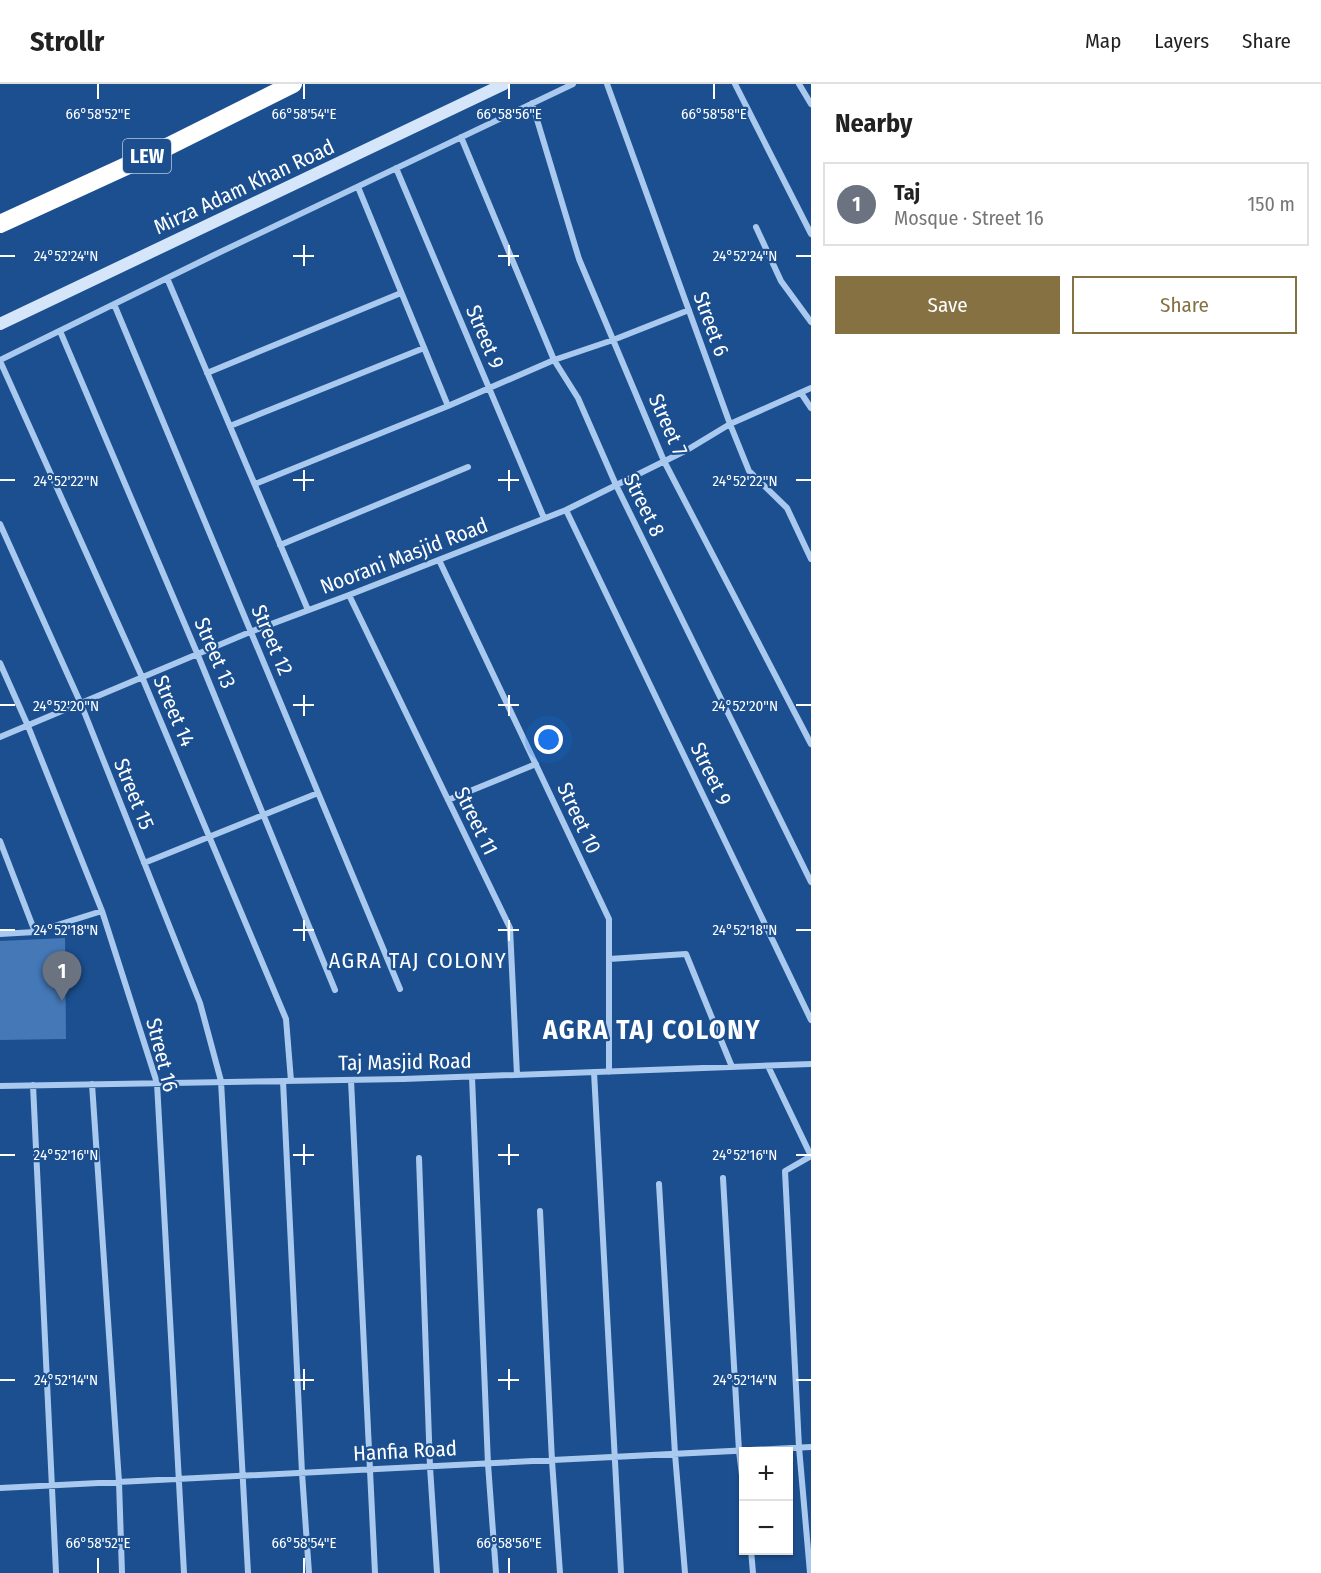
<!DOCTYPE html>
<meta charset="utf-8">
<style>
body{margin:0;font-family:"Fira Sans Condensed",sans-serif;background:#f6f6f6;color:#222}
.controls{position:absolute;right:18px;bottom:18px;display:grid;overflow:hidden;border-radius:0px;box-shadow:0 2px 4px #0004}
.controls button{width:54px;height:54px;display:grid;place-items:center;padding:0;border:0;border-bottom:2px solid #e0e0e0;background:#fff;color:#222;font:30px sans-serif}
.you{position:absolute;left:549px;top:656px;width:21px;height:21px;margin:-15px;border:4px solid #fff;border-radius:50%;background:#1a73e8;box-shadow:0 0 0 9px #1a73e833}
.badge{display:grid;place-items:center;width:39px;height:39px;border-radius:50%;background:#857141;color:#fff;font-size:20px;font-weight:700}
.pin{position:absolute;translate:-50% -50px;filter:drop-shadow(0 2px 3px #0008)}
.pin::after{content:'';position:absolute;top:32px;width:21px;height:18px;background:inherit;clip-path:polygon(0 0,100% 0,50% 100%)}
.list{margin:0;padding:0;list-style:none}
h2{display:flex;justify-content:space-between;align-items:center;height:78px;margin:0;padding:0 24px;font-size:26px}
h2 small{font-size:20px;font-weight:400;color:#767676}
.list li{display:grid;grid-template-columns:39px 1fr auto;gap:18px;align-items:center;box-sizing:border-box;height:84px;margin:0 12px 12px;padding:0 12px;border:2px solid #e0e0e0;border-radius:0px}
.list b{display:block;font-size:22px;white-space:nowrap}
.list p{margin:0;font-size:20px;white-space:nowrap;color:#767676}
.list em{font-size:20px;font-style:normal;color:#767676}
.actions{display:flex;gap:12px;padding:18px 24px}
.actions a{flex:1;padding:14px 0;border:2px solid #857141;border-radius:0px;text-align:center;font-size:21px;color:#857141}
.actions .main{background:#857141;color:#fff}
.map{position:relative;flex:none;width:811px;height:1489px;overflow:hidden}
header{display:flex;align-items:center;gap:36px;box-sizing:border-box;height:84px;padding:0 30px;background:#fff;border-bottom:2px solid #e0e0e0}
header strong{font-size:28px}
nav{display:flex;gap:33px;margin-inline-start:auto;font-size:21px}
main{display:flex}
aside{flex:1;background:#fff}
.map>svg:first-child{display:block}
</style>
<header>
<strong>Strollr</strong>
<nav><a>Map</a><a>Layers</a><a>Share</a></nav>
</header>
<main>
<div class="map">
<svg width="811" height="1489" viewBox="0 0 811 1489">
<rect width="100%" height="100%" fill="#1b4f8f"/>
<path fill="#4478b7" d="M65 854 66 955 0 956V857Z"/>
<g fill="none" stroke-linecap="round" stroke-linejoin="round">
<path stroke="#a9c9ee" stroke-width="6" d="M607 0 730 340 749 387 787 424 811 475
M735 0 811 150
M799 0 811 20
M532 19 579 175 664 377 811 660
M461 53 554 276 578 314 616 401 811 798
M396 84 544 434
M756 143 781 197 811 238
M167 194 308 526
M114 220 400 905
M60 247 197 569 335 906
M0 276 212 172 573 0
M0 277 142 593 286 935 291 997
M207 289 401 209
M801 309 811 324
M448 322 554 276 613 256 689 226
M230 342 424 264
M255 400 448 322 358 103
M566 426 811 936
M0 440 81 620 200 919 221 997 248 1489
M280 461 468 383
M439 476 609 835V988
M349 511 510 844 517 991
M0 579 28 642 102 827 157 999 184 1489
M0 653 250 548 349 511 566 426 687 366 730 340 811 304
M448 716 536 680
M0 757 35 848
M144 779 318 709
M0 850 35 848 102 827
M609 875 686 870 732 983
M768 982 811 1072
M594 988 621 1489
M472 993 488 1380 496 1489
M351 996 375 1489
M283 997 302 1389 309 1489
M92 1000 119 1398 122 1489
M33 1001 56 1489
M0 1002 403 995 811 980
M419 1074 430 1383 437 1489
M723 1094 739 1367 744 1408
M659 1100 675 1370 685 1489
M540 1127 552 1377 560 1489
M0 1404 811 1363
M751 1466 753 1489
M810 1489 799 1363 785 1087 811 1072"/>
<path stroke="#d6e6fa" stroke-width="12" d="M0 240 504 0"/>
<path stroke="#fff" stroke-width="18" d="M0 140 159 67 293 0"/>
</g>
<path fill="none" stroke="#fff" stroke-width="2" d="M98 0V15M304 0V15M509 0V15M714 0V15M304 161V182M509 161V182M0 172H15M293 172H314M498 172H519M796 172H811M304 386V407M509 386V407M0 396H15M293 396H314M498 396H519M796 396H811M304 611V632M509 611V632M0 621H15M293 621H314M498 621H519M796 621H811M304 836V857M509 836V857M0 846H15M293 846H314M498 846H519M796 846H811M304 1060V1081M509 1060V1081M0 1071H15M293 1071H314M498 1071H519M796 1071H811M304 1285V1306M509 1285V1306M0 1296H15M293 1296H314M498 1296H519M796 1296H811M98 1474V1489M304 1474V1489M509 1474V1489"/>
<g text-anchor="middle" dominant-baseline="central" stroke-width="4.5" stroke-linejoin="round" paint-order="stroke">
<rect fill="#1b4f8f" stroke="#bbcadd" stroke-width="1.5" x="123" y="55" width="48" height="34" rx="4.5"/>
<g font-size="20" font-weight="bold" fill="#fff">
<text x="147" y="72">LEW</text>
</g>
<g font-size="21" fill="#fff" stroke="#1b4f8f">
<text transform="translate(244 103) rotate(-25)">Mirza Adam Khan Road</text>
<text transform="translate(711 240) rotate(70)">Street 6</text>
<text transform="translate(485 253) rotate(67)">Street 9</text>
<text transform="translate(668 341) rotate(66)">Street 7</text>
<text transform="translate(644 421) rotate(64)">Street 8</text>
<text transform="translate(404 472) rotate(-21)">Noorani Masjid Road</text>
<text transform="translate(272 556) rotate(67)">Street 12</text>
<text transform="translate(215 569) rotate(67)">Street 13</text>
<text transform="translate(174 627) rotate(67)">Street 14</text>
<text transform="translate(711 690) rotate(64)">Street 9</text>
<text transform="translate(134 710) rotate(68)">Street 15</text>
<text transform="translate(579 734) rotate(65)">Street 10</text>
<text transform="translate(476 737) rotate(64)">Street 11</text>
<text transform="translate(162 971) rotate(76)">Street 16</text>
<text transform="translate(405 978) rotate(-1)">Taj Masjid Road</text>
<text transform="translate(405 1367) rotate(-3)">Hanfia Road</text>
</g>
<g font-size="22" letter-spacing="1.5" fill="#fff" stroke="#1b4f8f">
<text x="418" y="876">AGRA TAJ COLONY</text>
</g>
<g font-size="27" font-weight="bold" letter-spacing="1.5" fill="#fff" stroke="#1b4f8f">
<text x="652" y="946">AGRA TAJ COLONY</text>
</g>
</g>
<g font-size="15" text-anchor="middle" fill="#fff" stroke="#1b4f8f" stroke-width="4.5" stroke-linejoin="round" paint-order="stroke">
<text x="98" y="35">66°58'52"E</text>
<text x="304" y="35">66°58'54"E</text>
<text x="509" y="35">66°58'56"E</text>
<text x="714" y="35">66°58'58"E</text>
<text x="66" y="177">24°52'24"N</text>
<text x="745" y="177">24°52'24"N</text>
<text x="66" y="402">24°52'22"N</text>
<text x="745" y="402">24°52'22"N</text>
<text x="66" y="627">24°52'20"N</text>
<text x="745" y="627">24°52'20"N</text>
<text x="66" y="851">24°52'18"N</text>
<text x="745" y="851">24°52'18"N</text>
<text x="66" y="1076">24°52'16"N</text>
<text x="745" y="1076">24°52'16"N</text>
<text x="66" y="1301">24°52'14"N</text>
<text x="745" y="1301">24°52'14"N</text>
<text x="98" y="1464">66°58'52"E</text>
<text x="304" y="1464">66°58'54"E</text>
<text x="509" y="1464">66°58'56"E</text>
</g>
</svg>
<div class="controls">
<button>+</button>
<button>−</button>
</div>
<div class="you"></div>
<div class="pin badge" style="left:62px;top:917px;background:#6b7280">1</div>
</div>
<aside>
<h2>Nearby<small></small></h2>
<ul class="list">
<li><span class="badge" style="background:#6b7280">1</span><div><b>Taj</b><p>Mosque · Street 16</p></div><em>150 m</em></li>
</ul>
<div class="actions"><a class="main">Save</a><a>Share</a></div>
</aside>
</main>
